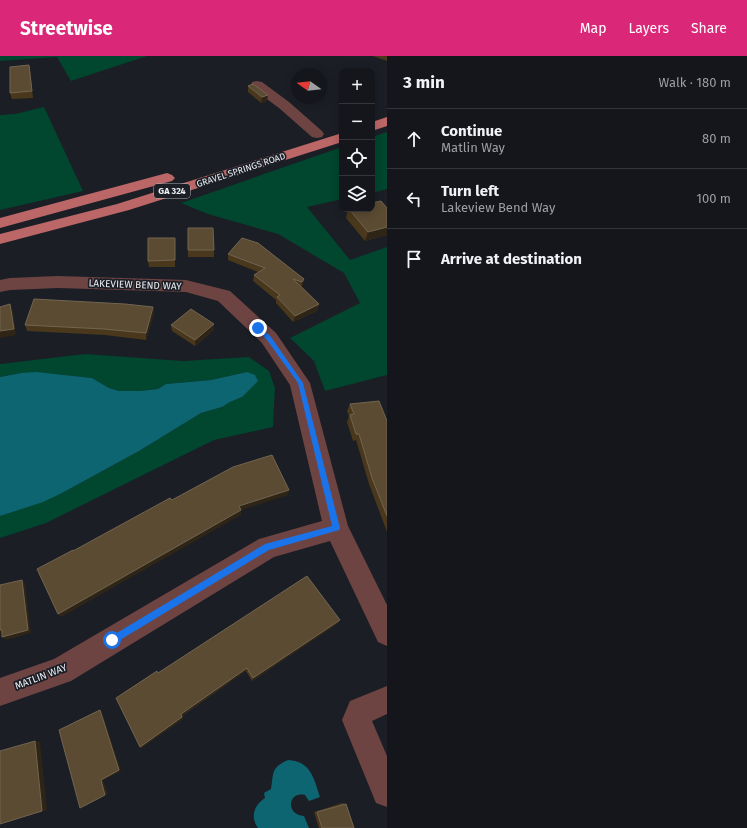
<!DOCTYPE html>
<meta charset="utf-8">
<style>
body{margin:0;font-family:"Fira Sans",sans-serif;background:#1d1f25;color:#f1f3f6}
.controls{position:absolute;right:12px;top:12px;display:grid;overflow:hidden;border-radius:8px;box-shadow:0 2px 10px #0003}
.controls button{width:36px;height:36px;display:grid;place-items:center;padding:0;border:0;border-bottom:1px solid #33353b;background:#14161c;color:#f1f3f6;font:20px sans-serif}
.compass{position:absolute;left:291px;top:12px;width:36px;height:36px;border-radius:50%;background:#14161c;box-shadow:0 2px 10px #0003;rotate:285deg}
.stop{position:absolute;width:12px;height:12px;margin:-9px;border:3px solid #1a73e8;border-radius:50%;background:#fff}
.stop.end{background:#1a73e8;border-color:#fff;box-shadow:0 1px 4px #0008}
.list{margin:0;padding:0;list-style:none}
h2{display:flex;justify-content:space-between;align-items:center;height:52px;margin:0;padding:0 16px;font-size:17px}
h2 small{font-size:13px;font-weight:400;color:#9d9fa3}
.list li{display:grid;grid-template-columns:26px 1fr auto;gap:12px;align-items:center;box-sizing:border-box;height:60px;padding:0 16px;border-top:1px solid #33353b}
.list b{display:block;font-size:15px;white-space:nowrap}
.list p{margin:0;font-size:13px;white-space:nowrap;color:#9d9fa3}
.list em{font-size:13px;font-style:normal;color:#9d9fa3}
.icon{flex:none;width:22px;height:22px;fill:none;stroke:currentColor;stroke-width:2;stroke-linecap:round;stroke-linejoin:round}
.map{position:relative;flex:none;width:387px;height:772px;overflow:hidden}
header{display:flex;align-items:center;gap:24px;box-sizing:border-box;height:56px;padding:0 20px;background:#db2777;color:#fff}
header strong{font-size:19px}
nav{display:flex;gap:22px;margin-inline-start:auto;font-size:14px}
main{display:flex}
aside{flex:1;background:#14161c}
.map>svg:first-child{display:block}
</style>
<header>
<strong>Streetwise</strong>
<nav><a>Map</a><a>Layers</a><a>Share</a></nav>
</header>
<main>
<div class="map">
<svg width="387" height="772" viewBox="0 0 387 772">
<rect width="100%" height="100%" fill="#1b1e25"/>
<path fill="#01462e" d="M0 0H147L71 25 57 1 0 5Z
M44 51 83 135 0 154V59L15 58Z
M387 76V133L372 137V81Z
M342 91V143L307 151 350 204 387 191V319L325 335 314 305 290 282 360 247 344 217 278 178 208 158 181 147Z
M85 298 183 305 249 301 269 315 275 332 273 371 214 384 46 467 0 482V460L62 437 139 395 201 357 222 351 230 346 242 341 247 316 211 324 166 328 158 333 139 335H119L109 332 92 322 53 318 21 317 0 321V308Z"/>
<path fill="#0d6572" d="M36 316 92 322 109 332 119 335H139L158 333 166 328 211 324 247 316 255 319 258 325 242 341 230 346 222 351 201 357 139 395 62 437 43 446 0 460V321L21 317Z
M288 704C311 705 314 723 320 741L309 745 305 739C288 735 285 759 304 760L309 772H258C250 761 254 749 265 742L264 737 271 733C274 715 271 712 288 704Z"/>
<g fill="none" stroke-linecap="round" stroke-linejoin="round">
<path fill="#6e4443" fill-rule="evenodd" d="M257 25 262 26 289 46 322 75 324 78 322 81 317 82 312 81 279 52 252 32 251 29 252 26Z
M58 220 186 224 230 235 276 277 310 327 348 470 387 549V590L378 586 330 485 274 501 71 625 0 650V622L54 603 259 483 322 465 290 329 262 287 218 245 186 236 58 232 10 234 0 236V224L10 222Z
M387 630V658L372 665 387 700V751L376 747 342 664 350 645Z"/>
<path fill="#bc6767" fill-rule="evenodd" d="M387 61V70L372 75V66Z
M342 77V86L129 154 0 188V178L117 148Z
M167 117 172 119 175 122 172 125 0 172V162Z"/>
</g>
<path fill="#49381c" d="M373 0H387V5Z
M29 9 30 15 33 42 12 43 10 37Z
M248 30 267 45 261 47 248 36Z
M387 152V179L365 185 346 162 348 153Z
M188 172 214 194V201H188Z
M175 182V211H149L148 205Z
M228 198 304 223 302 231 319 248 317 255 293 266 276 247V244L253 225 254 219 258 216 228 204Z
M153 251 154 257 146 284 105 279 27 275 25 269Z
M171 269 214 274 195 290 172 275Z
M350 348 387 365V476L369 428 356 384 353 385 347 366 349 360 347 355Z
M340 564 337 568 252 625 246 615 182 660 183 663 141 692 140 691 158 617Z
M342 747 346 748 354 772H319L314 756Z"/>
<path fill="#2f2516" d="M268 39 267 45 261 47 262 41Z
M387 171V179L365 185 368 176Z
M304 223 303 229 301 233 302 226Z
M10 248 13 255 16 279 0 282V275Z
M319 248 317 255 293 266 295 260Z
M153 251 154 257 146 284V277Z
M214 268V274L195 290V284Z
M289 434 288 439 238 455 239 450Z
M241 454V459L61 561 58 558Z
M22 524 25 527 31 577 6 584 2 581Z
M340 564 337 568 252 625 253 622Z
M0 574H2L6 576 0 578Z
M247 612 246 615 181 660V658Z
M100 654 102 656 121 715 103 724 108 738 83 751 80 752Z
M182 661 183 663 141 692 140 691Z
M35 685 40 686 47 754 0 768Z"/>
<path fill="#5b4b33" stroke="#726551" d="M29 9 32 35 10 37V11Z
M253 28 268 39 262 41 248 30Z
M381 145 387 152V171L368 176 349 153H372V147Z
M188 172H213L214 194H188Z
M148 182H175V204L148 205Z
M242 182 258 187 304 223 302 226 293 223 319 248 295 260 277 241 280 239 254 219 265 212 228 198Z
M34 243 125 248 153 251 146 277 104 273 25 269Z
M10 248 14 273 0 275V251Z
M191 253 214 268 195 284 171 269Z
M379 345 387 365V460L372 422 359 378H356L350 359 354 358 350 348Z
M272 399 289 434 239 450 241 454 58 558 37 513 73 494V495L170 442 172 444 233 411Z
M307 520 340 564 253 622 247 612 181 658 182 661 140 691 116 642 157 615 158 617Z
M22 524 28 574 2 581V574H0V529Z
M100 654 119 714 101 724 105 739 80 752 59 674Z
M35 685 42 755 0 768V695Z
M346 748 354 772H322L317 756Z"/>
<path fill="#1a73e8" d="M256 270H260L271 281 303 327 340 472 339 474 269 494 115 587H110V581L265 488 332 470 298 327 267 284 256 273Z"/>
<g text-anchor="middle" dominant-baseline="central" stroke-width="3.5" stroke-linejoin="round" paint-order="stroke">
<g font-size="9" fill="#eceef3" stroke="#1b1e25">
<text transform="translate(241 114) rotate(-18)">GRAVEL SPRINGS ROAD</text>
</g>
<rect fill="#1b1e25" stroke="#adb0b5" stroke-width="1" x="154" y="128" width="36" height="14" rx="3"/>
<g font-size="9" font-weight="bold" fill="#eceef3">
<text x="172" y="135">GA 324</text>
</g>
<g font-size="10" fill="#eceef3" stroke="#1b1e25">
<text transform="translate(135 229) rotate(2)">LAKEVIEW BEND WAY</text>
<text transform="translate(41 621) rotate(-21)">MATLIN WAY</text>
</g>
</g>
</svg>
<div class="controls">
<button>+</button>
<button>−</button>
<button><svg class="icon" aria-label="locate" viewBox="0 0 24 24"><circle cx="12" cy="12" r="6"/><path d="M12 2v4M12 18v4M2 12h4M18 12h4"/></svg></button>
<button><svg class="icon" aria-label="layers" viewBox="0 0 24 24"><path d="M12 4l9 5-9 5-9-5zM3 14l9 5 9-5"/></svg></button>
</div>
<svg class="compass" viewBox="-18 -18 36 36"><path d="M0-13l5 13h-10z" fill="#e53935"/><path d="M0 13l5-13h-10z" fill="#9d9fa3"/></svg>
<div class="stop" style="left:112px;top:584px"></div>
<div class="stop end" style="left:258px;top:272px"></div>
</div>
<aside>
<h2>3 min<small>Walk · 180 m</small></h2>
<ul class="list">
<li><svg class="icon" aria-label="ahead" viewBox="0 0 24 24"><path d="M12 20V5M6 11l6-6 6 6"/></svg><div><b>Continue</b><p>Matlin Way</p></div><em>80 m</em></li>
<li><svg class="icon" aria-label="left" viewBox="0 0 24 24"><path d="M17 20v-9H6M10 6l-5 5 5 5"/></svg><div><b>Turn left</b><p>Lakeview Bend Way</p></div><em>100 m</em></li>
<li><svg class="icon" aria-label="arrive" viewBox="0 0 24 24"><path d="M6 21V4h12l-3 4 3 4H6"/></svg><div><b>Arrive at destination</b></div></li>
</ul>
</aside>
</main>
